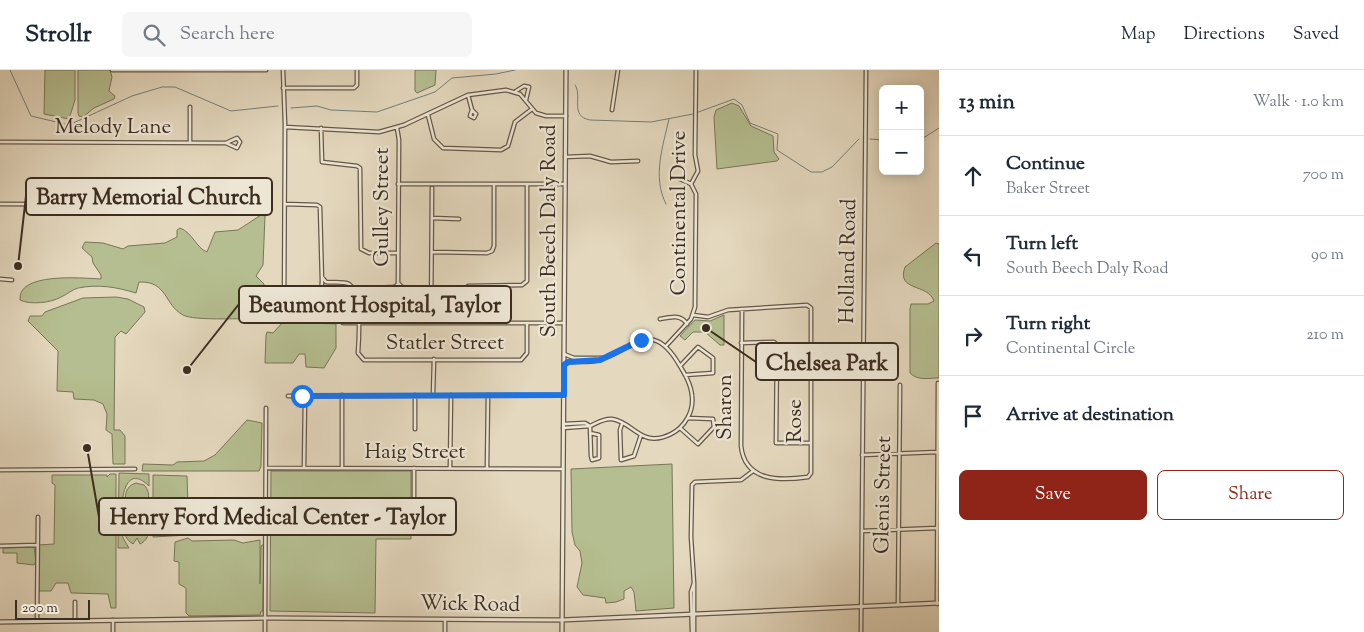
<!DOCTYPE html>
<meta charset="utf-8">
<style>
body{margin:0;font-family:"Sorts Mill Goudy",serif;background:#f6f6f7;color:#1f2937}
.controls{position:absolute;right:15px;top:15px;display:grid;overflow:hidden;border-radius:8px;box-shadow:0 2px 12px #0003}
.controls button{width:45px;height:45px;display:grid;place-items:center;padding:0;border:0;border-bottom:1px solid #e0e1e3;background:#fff;color:#1f2937;font:25px sans-serif}
.scale{position:absolute;left:15px;bottom:12px;width:75px;box-sizing:border-box;padding-left:5px;border:2px solid #3c2d21;border-top:0;font-size:14px;line-height:18px;white-space:nowrap;color:#3c2d21;-webkit-text-stroke:4px #ede6d5;paint-order:stroke}
.stop{position:absolute;width:15px;height:15px;margin:-11px;border:4px solid #1a73e8;border-radius:50%;background:#fff}
.stop.end{background:#1a73e8;border-color:#fff;box-shadow:0 1px 5px #0008}
.list{margin:0;padding:0;list-style:none}
h2{display:flex;justify-content:space-between;align-items:center;height:65px;margin:0;padding:0 20px;font-size:21px}
h2 small{font-size:16px;font-weight:400;color:#747a83}
.list li{display:grid;grid-template-columns:32px 1fr auto;gap:15px;align-items:center;box-sizing:border-box;height:80px;padding:0 20px;border-top:1px solid #e0e1e3}
.list b{display:block;font-size:19px;white-space:nowrap}
.list p{margin:0;font-size:16px;white-space:nowrap;color:#747a83}
.list em{font-size:16px;font-style:normal;color:#747a83}
.actions{display:flex;gap:10px;padding:15px 20px}
.actions a{flex:1;padding:11px 0;border:1px solid #8f2418;border-radius:8px;text-align:center;font-size:18px;color:#8f2418}
.actions .main{background:#8f2418;color:#fff}
.icon{flex:none;width:28px;height:28px;fill:none;stroke:currentColor;stroke-width:2;stroke-linecap:round;stroke-linejoin:round}
.map{position:relative;flex:none;width:939px;height:562px;overflow:hidden}
header{display:flex;align-items:center;gap:30px;box-sizing:border-box;height:70px;padding:0 25px;background:#fff;border-bottom:1px solid #e0e1e3}
header strong{font-size:24px}
nav{display:flex;gap:28px;margin-inline-start:auto;font-size:18px}
.search{width:350px;height:45px;background:#f6f6f7;display:flex;align-items:center;gap:12px;box-sizing:border-box;padding:0 18px;border-radius:8px;color:#747a83;font-size:19px}
main{display:flex}
aside{flex:1;background:#fff}
.map>svg:first-child{display:block}
</style>
<header>
<strong>Strollr</strong>
<div class="search"><svg class="icon" aria-label="search" viewBox="0 0 24 24"><circle cx="10" cy="10" r="6"/><path d="M15 15l6 6"/></svg>Search here</div>
<nav><a>Map</a><a>Directions</a><a>Saved</a></nav>
</header>
<main>
<div class="map">
<svg width="939" height="562" viewBox="0 0 939 562">
<rect width="100%" height="100%" fill="#e4d8be"/>
<filter id="stains"><feTurbulence type="fractalNoise" baseFrequency=".004" numOctaves="4"/><feColorMatrix values="0 0 0 0 .2 0 0 0 0 .09 0 0 0 0 .02 0 0 0 .5 -.17"/></filter>
<radialGradient id="worn" r=".72"><stop offset=".6" stop-color="#630" stop-opacity="0"/><stop offset="1" stop-color="#630" stop-opacity=".3"/></radialGradient>
<path fill="#b5be90" stroke="#787658" d="M45 0H75V30L69 49 44 44Z
M78 0H110L112 7 109 21 115 26 114 29 94 38 83 47 79 46 78 43Z
M415 0H436L435 15 417 23 415 21Z
M732 33 739 36 751 56 773 66 774 82 779 89 777 91 717 99 714 47 716 40Z
M261 145 265 146 263 195 256 206 264 214 260 246 254 249C238 248 194 251 183 245 164 235 168 211 139 212L136 223C116 217 99 214 78 218 71 220 68 224 61 227 51 233 30 235 20 230 17 202 82 208 101 209V205L93 193 92 187 82 178 85 172 103 173 123 179 128 176 165 173 177 167V160L180 158C193 163 196 178 207 182L215 162 238 160Z
M936 173 939 174V308C928 308 918 311 910 303V239L911 234H928L934 231C928 213 896 222 905 197Z
M116 227 128 229 144 237 145 242 126 264 121 261 115 267 114 360H120L125 366V394H113L112 364 106 360 107 344 103 334 94 330 74 329 73 322 57 321 58 281 28 251 30 246H42L45 242 83 228Z
M724 245V275H720L705 262H693L685 270 680 266 695 250 710 251Z
M283 252 336 254V278L324 298 306 297 305 284H299L293 293H265L266 265 267 262 273 263Z
M247 350 262 353 261 396 259 401H142L143 394 173 395 177 392 204 391 215 385Z
M672 394 674 538 636 541 634 522 631 517 624 521V529L616 532 606 533 605 528 583 525 577 517 582 493 580 481 575 475 572 462 571 399Z
M271 401H411V469H376L375 543 270 541Z
M119 403 149 404V416C119 387 120 450 122 464 123 470 127 474 129 478H118Z
M110 404H116V538H111L108 524 71 523 68 513H56L51 521H39V475L54 474 55 415 52 413V405H107V407Z
M153 405 187 406 189 465 153 467Z
M136 413 144 415C153 424 146 435 147 444 148 453 153 468 140 474L137 468 133 474C118 465 129 452 127 442 125 433 122 417 136 413Z
M188 468 192 471 234 470 243 473 260 470V514L261 476 264 474 263 541H261L260 545 189 546 186 543V518L179 514V492L174 491 175 472Z
M34 477 36 492 34 495 17 493V483H3V478Z"/>
<g fill="none" stroke-linecap="round" stroke-linejoin="round">
<path stroke="#73807c" stroke-width="1" d="M10 0 31 46 69 55 132 26 162 17H175L231 41 278 36
M575 15C583 26 569 46 590 50L651 52 693 44 734 29 742 35 750 53 778 64 777 80 811 102H822L832 97 859 69
M291 38 317 36 331 40 377 42 435 22 452 8 496 4 515 0
M870 69 883 70
M920 70 939 58
M666 134C652 107 663 76 669 49"/>
<defs>
<path id="minor" d="M112 0H266
M283 0 285 54 284 249
M283 18H354L357 15V0
M516 21 524 16 529 17 526 30
M468 25 472 40 470 46 474 48 476 44 472 40
M612 40 618 0
M428 45 434 69 443 78 501 80 508 76 515 52 532 39
M285 57 379 62 404 55 468 25 506 20 520 24 536 43 546 46H566
M321 58 322 92 357 96 360 98 361 179 369 183H398
M0 72 226 73 237 68 240 72 237 78 226 73
M190 73V37
M565 87 590 86 611 92 638 91
M398 114H565
M691 114 698 101 695 85 696 0
M0 134 202 135 227 136 237 141 242 136 237 131 227 136
M285 134 317 135 320 137 322 211 320 248
M432 148 459 149
M432 182 487 183 492 181 494 176V115
M322 207 326 212C333 213 343 211 349 214 362 223 359 269 358 283L364 290H521L527 283V253
M0 209 12 210
M393 217 395 221H401L402 217 398 213
M353 219 395 217 398 214 399 70 397 58
M693 245 708 247 728 240 807 235 811 238V403L808 407C780 411 745 412 741 376L742 239
M660 249C670 247 681 244 687 254
M343 253H564
M431 253 432 118
M466 253 465 221 468 216 522 215 527 211V114
M741 273 774 272 777 275 776 373H811
M666 276 691 249 695 237 696 124 691 114 678 108
M564 284 574 288H604
M564 295 568 292C578 291 589 293 599 290 632 281 650 248 677 291 683 301 691 313 692 326 694 341 685 357 671 364 641 379 634 352 612 349 604 348 597 353 590 356L591 386 592 390 599 388V365L590 363
M680 296 698 277 713 288V303L685 305
M342 325V398
M415 325V359
M433 325 434 289
M288 326 563 325
M622 354 620 360 621 390 634 386 641 365
M563 358 590 356 585 353 564 354
M680 358 698 374 714 357 713 349 688 348
M862 385 938 382
M267 398 563 399
M304 398 305 327
M450 398 451 325
M487 398 488 325
M0 400 135 399
M414 437V398
M862 461 937 458
M0 476 37 475
M694 513 691 467 692 415 695 412 741 410 753 401
M937 534 938 313
M898 535 900 315
M75 550V532
M37 551 38 447
M113 562V550
M265 562 266 338
M445 562V550
M692 562 691 522 694 513V562
M861 562 866 0"/>
<path id="tertiary" d="M0 552 272 548 562 550 939 533
M562 562 566 0"/>
</defs>
<use href="#minor" stroke="#665848" stroke-width="5"/>
<use href="#tertiary" stroke="#665848" stroke-width="5.5"/>
<use href="#minor" stroke="#ede6d5" stroke-width="2.5"/>
<use href="#tertiary" stroke="#ede6d5" stroke-width="3"/>
</g>
<g fill="none" stroke-linecap="round" stroke-linejoin="round">
<path stroke="#1a73e8" stroke-width="6" d="M302 326 564 325V295L568 292 600 290 641 270"/>
</g>
<g text-anchor="middle" dominant-baseline="central" stroke-width="4.5" stroke-linejoin="round" paint-order="stroke">
<g font-size="21" fill="#3c2d21" stroke="#ede6d5">
<text x="113" y="58">Melody Lane</text>
<text transform="translate(383 137) rotate(-90)">Gulley Street</text>
<text transform="translate(680 143) rotate(-90)">Continental Drive</text>
<text transform="translate(550 161) rotate(-90)">South Beech Daly Road</text>
<text transform="translate(849 191) rotate(-89)">Holland Road</text>
<text x="445" y="274">Statler Street</text>
<text transform="translate(726 337) rotate(-90)">Sharon</text>
<text transform="translate(796 351) rotate(-90)">Rose</text>
<text x="415" y="383">Haig Street</text>
<text transform="translate(884 425) rotate(-89)">Glenis Street</text>
<text transform="translate(470 535) rotate(1)">Wick Road</text>
</g>
</g>
<path fill="none" stroke="#3c2d21" stroke-width="2" d="M18 196L26 126M187 300L239 234M706 258L756 292M87 378L99 447"/>
<g fill="#3c2d21" stroke="#ede6d5" stroke-width="2">
<circle cx="18" cy="196" r="5"/>
<circle cx="187" cy="300" r="5"/>
<circle cx="706" cy="258" r="5"/>
<circle cx="87" cy="378" r="5"/>
</g>
<g fill="#ede6d5" stroke="#3c2d21" stroke-width="2">
<rect x="26" y="108" width="246" height="37" rx="5"/>
<rect x="239" y="216" width="272" height="37" rx="5"/>
<rect x="756" y="273" width="142" height="37" rx="5"/>
<rect x="99" y="428" width="357" height="37" rx="5"/>
</g>
<g font-size="22" text-anchor="middle" font-weight="bold" fill="#3c2d21">
<text x="149" y="134">Barry Memorial Church</text>
<text x="375" y="242">Beaumont Hospital, Taylor</text>
<text x="827" y="300">Chelsea Park</text>
<text x="278" y="454">Henry Ford Medical Center - Taylor</text>
</g>
<rect width="100%" height="100%" filter="url(#stains)"/>
<rect width="100%" height="100%" fill="url(#worn)"/>
</svg>
<div class="controls">
<button>+</button>
<button>−</button>
</div>
<div class="scale">200 m</div>
<div class="stop" style="left:302px;top:326px"></div>
<div class="stop end" style="left:641px;top:270px"></div>
</div>
<aside>
<h2>13 min<small>Walk · 1.0 km</small></h2>
<ul class="list">
<li><svg class="icon" aria-label="ahead" viewBox="0 0 24 24"><path d="M12 20V5M6 11l6-6 6 6"/></svg><div><b>Continue</b><p>Baker Street</p></div><em>700 m</em></li>
<li><svg class="icon" aria-label="left" viewBox="0 0 24 24"><path d="M17 20v-9H6M10 6l-5 5 5 5"/></svg><div><b>Turn left</b><p>South Beech Daly Road</p></div><em>90 m</em></li>
<li><svg class="icon" aria-label="right" viewBox="0 0 24 24"><path d="M7 20v-9h11M14 6l5 5-5 5"/></svg><div><b>Turn right</b><p>Continental Circle</p></div><em>210 m</em></li>
<li><svg class="icon" aria-label="arrive" viewBox="0 0 24 24"><path d="M6 21V4h12l-3 4 3 4H6"/></svg><div><b>Arrive at destination</b></div></li>
</ul>
<div class="actions"><a class="main">Save</a><a>Share</a></div>
</aside>
</main>
